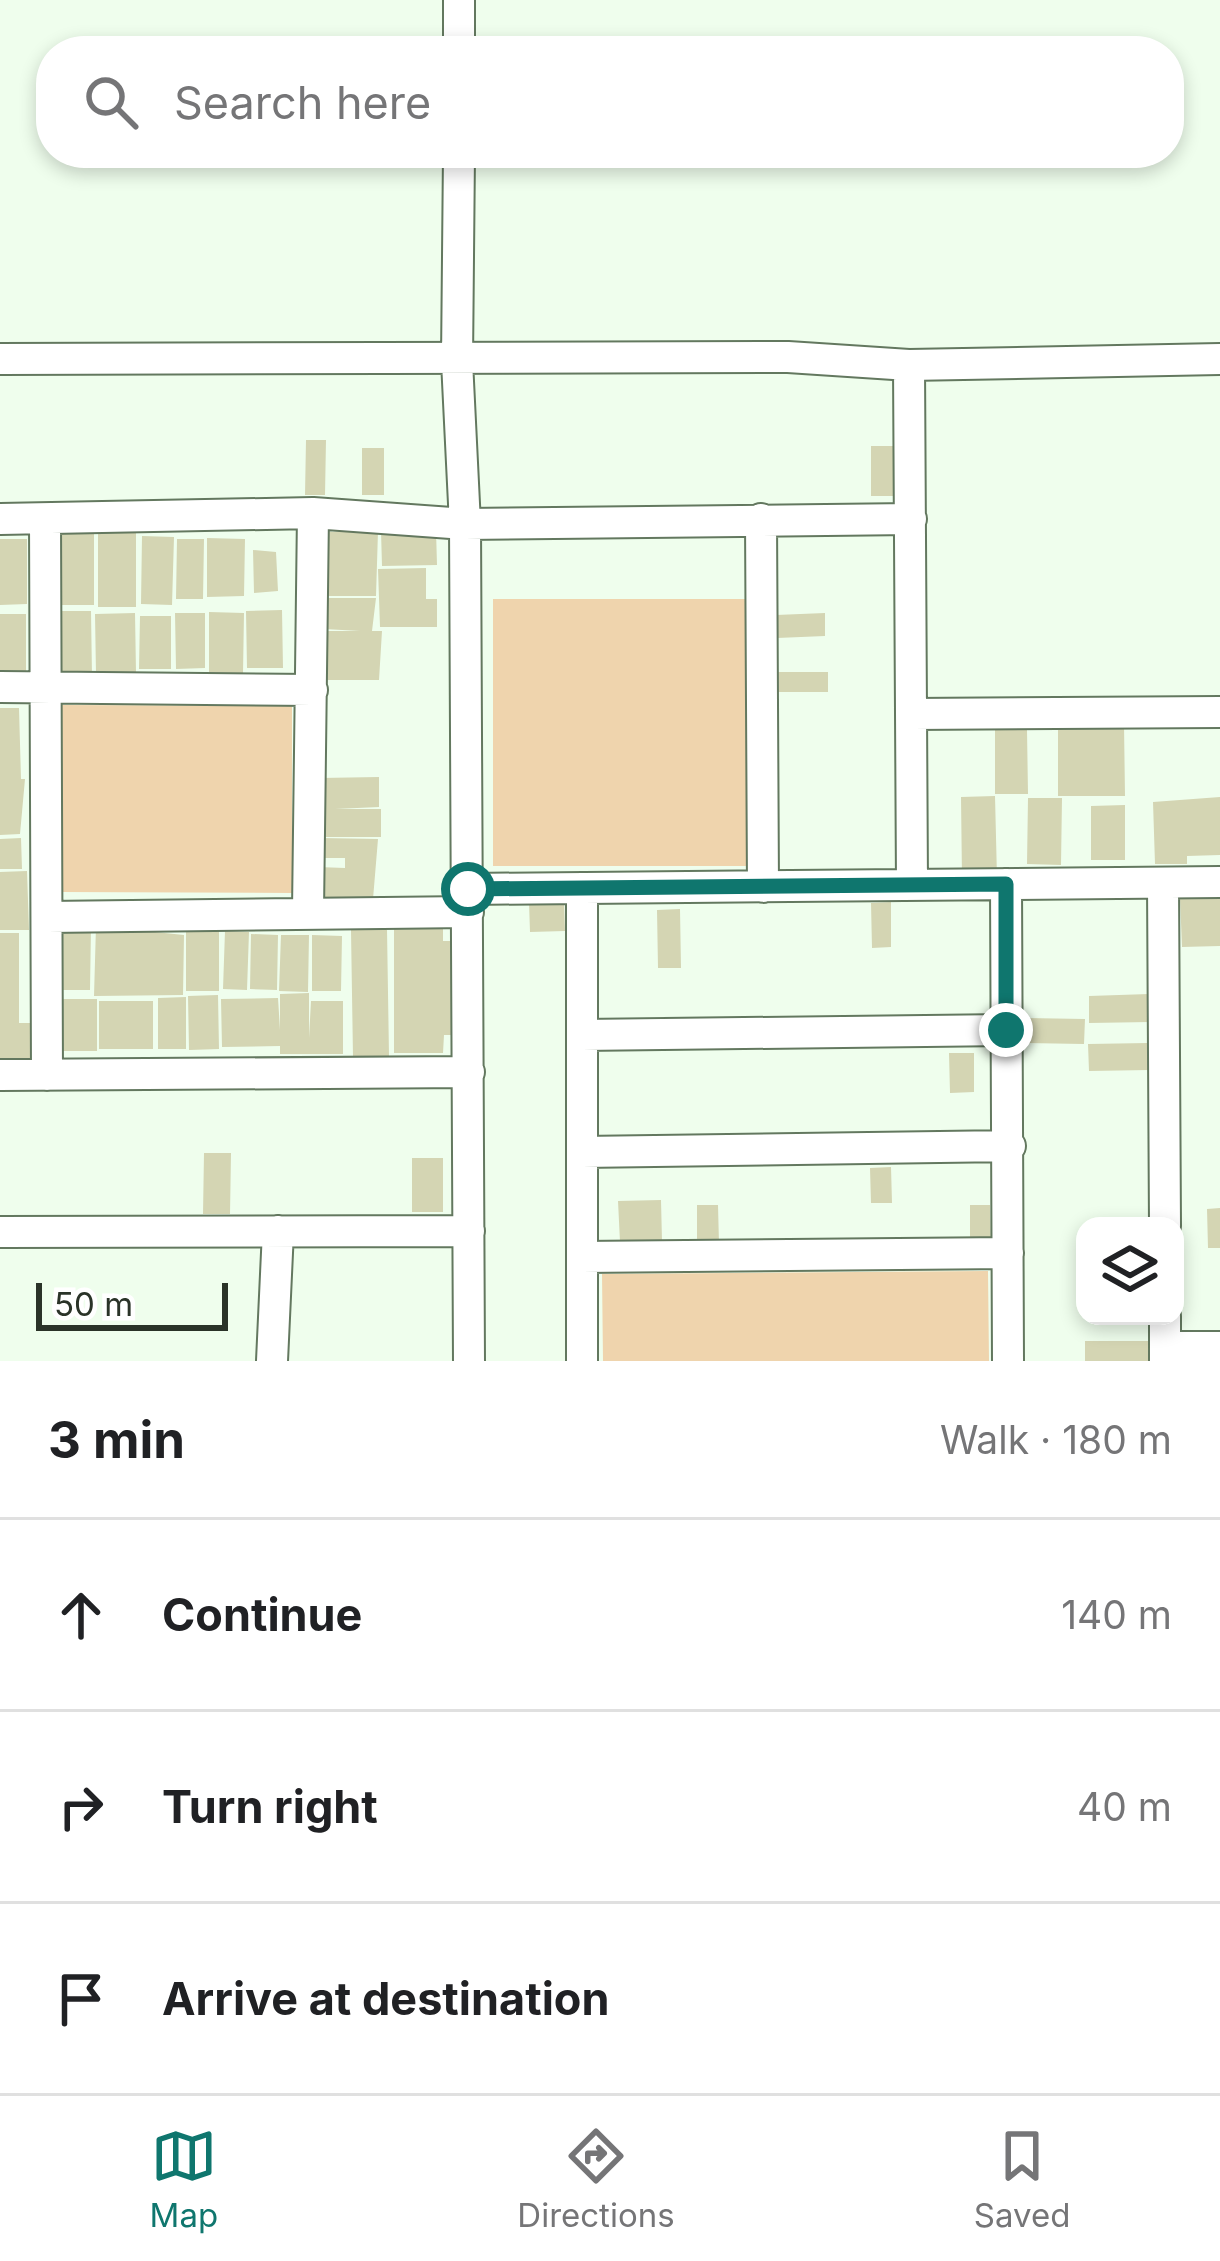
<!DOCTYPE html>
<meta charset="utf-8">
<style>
body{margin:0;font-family:Inter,sans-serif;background:#f6f6f6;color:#202124}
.controls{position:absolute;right:36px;bottom:36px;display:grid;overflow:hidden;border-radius:24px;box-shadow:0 6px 18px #0003}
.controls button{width:108px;height:108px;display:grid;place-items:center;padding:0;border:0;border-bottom:3px solid #e0e0e0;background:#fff;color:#202124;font:60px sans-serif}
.scale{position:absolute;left:36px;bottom:30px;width:192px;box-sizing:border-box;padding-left:12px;border:6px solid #2a3328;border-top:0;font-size:33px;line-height:42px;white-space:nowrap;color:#2a3328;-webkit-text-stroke:9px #fff;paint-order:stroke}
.stop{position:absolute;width:36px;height:36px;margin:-27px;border:9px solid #0f766e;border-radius:50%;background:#fff}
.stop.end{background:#0f766e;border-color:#fff;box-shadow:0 3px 12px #0008}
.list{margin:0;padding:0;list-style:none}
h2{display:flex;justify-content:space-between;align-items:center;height:156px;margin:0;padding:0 48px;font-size:51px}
h2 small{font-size:39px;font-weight:400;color:#757577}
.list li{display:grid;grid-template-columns:78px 1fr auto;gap:36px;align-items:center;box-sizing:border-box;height:192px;padding:0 48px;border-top:3px solid #e0e0e0}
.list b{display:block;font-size:45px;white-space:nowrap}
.list em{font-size:39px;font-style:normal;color:#757577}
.icon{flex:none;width:66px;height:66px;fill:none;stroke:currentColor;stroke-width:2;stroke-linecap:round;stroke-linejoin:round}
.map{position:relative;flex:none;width:1220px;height:1361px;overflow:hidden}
.search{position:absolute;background:#fff;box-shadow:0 6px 18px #0003;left:36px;right:36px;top:36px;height:132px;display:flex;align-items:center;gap:30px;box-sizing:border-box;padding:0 42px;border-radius:48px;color:#757577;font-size:45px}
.sheet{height:732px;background:#fff}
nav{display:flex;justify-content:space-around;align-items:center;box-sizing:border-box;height:168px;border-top:3px solid #e0e0e0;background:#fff;font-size:33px;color:#757577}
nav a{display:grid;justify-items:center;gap:6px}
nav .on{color:#0f766e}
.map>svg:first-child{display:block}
</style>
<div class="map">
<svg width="1220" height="1361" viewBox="0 0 1220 1361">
<rect width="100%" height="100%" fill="#effeed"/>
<path fill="#efd4ad" d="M493 599H749V866H493Z
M60 705 292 706V893L59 892Z
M988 1271 989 1361H603L602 1274Z"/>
<path fill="#d4d5b3" d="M306 440H326L325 495H305Z
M871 446H893L894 496H871Z
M362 448H384V495H362Z
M436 530 437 565 382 566 381 531Z
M378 531 376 596H324L325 532Z
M61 533H94V605H61Z
M98 533H136V607H98Z
M142 536 174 537 172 605 141 604Z
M207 538 245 539 244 596 207 597Z
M0 539H27V604L0 605Z
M177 539H204L203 599H176Z
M253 550 276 552 278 591 254 593Z
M426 568V599H437V627H380L378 569Z
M324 598H376L372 631H382L379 680H323L324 631H360L324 629Z
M282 610 283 668H247L246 611Z
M59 611H91L92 677 59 678Z
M209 612 244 613 243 673H209Z
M135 613 136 673 96 674 95 614Z
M175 613H205V668L176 669Z
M825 613V636L777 638 776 615Z
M0 614H26V678H0Z
M140 616H171V669H139Z
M777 672H828V692H777Z
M0 708H19L21 779H25L20 834 0 835Z
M1124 724 1125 796H1058V726Z
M995 730H1027L1028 794H995Z
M379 777V807L335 809H381V837H323L320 778Z
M995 796 997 878 962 879 961 797Z
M1220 797V855L1187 856V864H1155L1153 802Z
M1028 798H1062L1061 865 1027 864Z
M1125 805V860H1091V806Z
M21 838 22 869H0V839Z
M321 838 378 839 373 899 318 897V867L345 868V858H321Z
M27 871 29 930H0V872Z
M1220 896V946L1182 947 1180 898Z
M564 901 565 931 530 932 529 902Z
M891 902V947L872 948 871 903Z
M680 909 681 968H658L657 910Z
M62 926H91L90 990H62Z
M96 926 184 935 183 995 94 996Z
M394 927H443V941H457V1035H444L443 1053H394Z
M186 928H219V991H186Z
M387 929 389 1056 353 1057 351 930Z
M225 931 249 932 247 990 223 989Z
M0 933H19V1023H30L31 1059H0Z
M251 934 278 935 277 990 250 989Z
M281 935H309L308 992 279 991Z
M312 935 342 936 341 991H312Z
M309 993V1038L311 1001H343V1054H280V1046L222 1047 221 999 278 998 280 1030V994Z
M1149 994 1150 1022 1089 1023V996Z
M218 995 219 1049 189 1050 188 996Z
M186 997V1049H158V998Z
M62 999H97V1051H62Z
M99 1001H153V1049H99Z
M1026 1018 1085 1019 1084 1044 1026 1043Z
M1148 1043 1149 1070 1089 1071 1088 1044Z
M949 1053H974V1092L950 1093Z
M204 1153H231L230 1214H203Z
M412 1158H443V1212H412Z
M891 1167 892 1203H871L870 1168Z
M661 1200 662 1241 620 1242 618 1201Z
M697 1205H718L719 1244H697Z
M970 1205H990L991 1241H970Z
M1220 1208V1248H1208L1207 1209Z
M1085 1341H1148V1361H1085Z"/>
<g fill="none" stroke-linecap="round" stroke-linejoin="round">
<defs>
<path id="minor" d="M459 51V0
M459 153 457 361 465 524 469 1361
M0 359 788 357 909 365 1220 359
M909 365 912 885
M0 519 313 513 465 524 911 519
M45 519 47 1075
M761 519 763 887
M0 687 312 690
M913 714 1220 712
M1163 883 1165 1226
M1006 884 1008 1361
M582 888V1361
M468 889 1220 882
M308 911 313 513
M48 917 468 912
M582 1035 1007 1030
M0 1075 469 1072
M582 1152 1010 1146
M0 1232 469 1231
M582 1257 1008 1253
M1165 1316V1361
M1165 1347H1220
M272 1361 278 1231"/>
</defs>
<use href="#minor" stroke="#63785f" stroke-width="34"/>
<use href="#minor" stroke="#fff" stroke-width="30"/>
</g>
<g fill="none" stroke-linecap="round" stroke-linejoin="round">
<path stroke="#0f766e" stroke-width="15" d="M468 889 1006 884V1030"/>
</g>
</svg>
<div class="controls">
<button><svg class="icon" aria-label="layers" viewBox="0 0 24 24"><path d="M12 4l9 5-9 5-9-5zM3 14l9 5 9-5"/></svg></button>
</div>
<div class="scale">50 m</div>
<div class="stop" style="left:468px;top:889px"></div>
<div class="stop end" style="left:1006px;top:1030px"></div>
<div class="search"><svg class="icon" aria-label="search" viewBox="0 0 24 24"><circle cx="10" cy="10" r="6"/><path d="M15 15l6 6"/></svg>Search here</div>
</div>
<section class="sheet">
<h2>3 min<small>Walk · 180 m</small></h2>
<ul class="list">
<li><svg class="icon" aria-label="ahead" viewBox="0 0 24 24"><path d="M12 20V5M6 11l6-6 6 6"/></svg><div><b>Continue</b></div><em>140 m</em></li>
<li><svg class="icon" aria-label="right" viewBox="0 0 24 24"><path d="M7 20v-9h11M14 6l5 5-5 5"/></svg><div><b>Turn right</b></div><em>40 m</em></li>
<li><svg class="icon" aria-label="arrive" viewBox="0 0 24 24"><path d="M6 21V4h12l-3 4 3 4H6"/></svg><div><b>Arrive at destination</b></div></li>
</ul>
</section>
<nav>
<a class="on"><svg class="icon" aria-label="map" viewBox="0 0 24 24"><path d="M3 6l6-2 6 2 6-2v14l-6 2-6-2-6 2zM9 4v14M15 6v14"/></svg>Map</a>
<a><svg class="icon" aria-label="directions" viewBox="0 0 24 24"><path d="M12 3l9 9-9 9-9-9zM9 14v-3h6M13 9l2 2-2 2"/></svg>Directions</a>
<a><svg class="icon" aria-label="saved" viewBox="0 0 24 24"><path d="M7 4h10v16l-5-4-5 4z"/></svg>Saved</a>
</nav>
